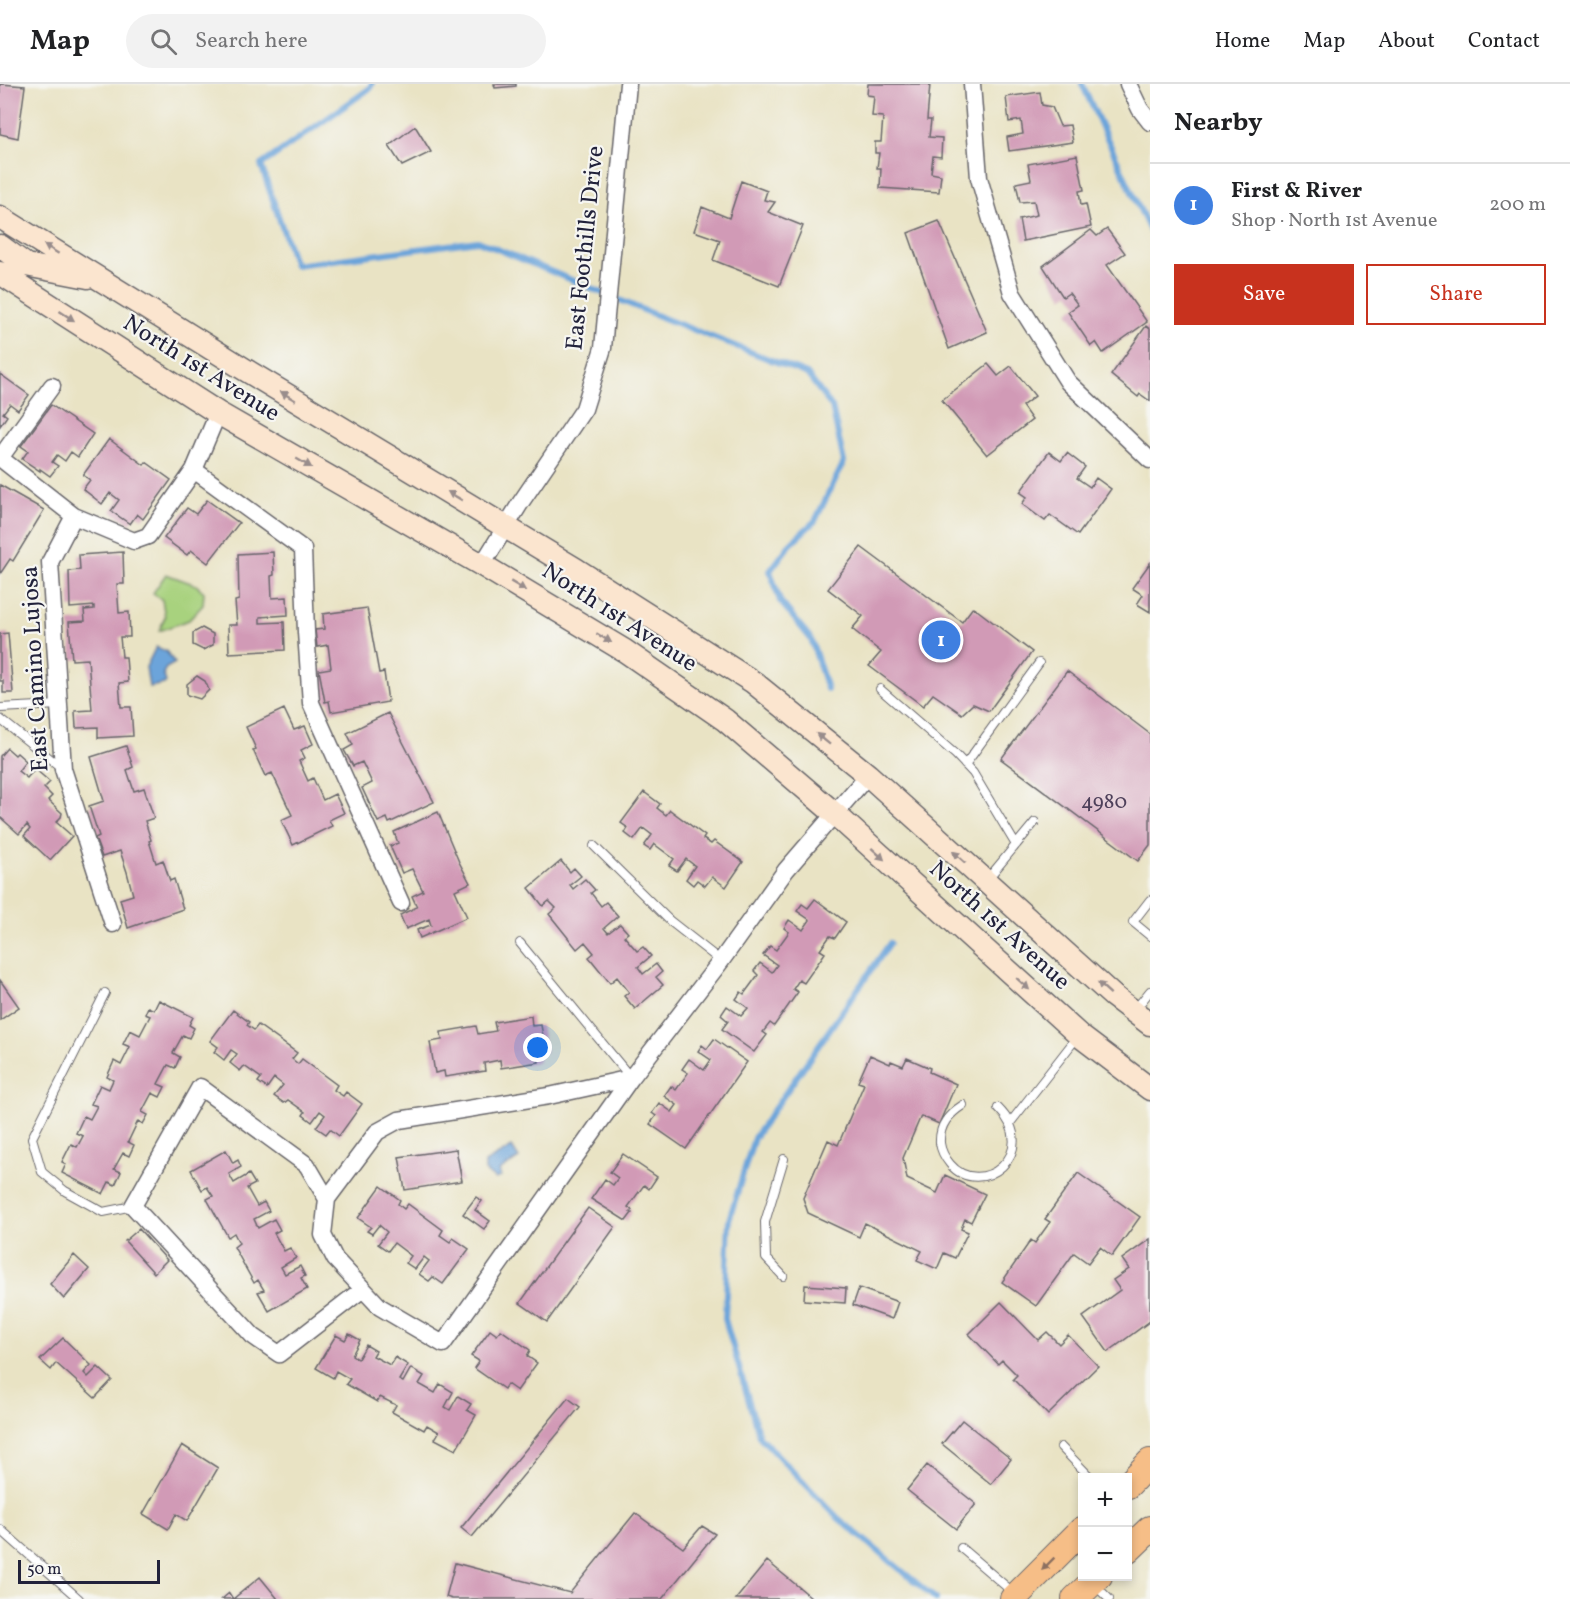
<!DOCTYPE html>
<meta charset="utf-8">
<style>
body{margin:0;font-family:Vollkorn,serif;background:#f2f2f2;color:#202124}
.controls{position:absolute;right:18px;bottom:18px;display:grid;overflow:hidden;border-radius:0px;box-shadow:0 3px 9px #0003}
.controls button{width:54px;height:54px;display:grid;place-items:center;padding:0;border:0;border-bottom:2px solid #e0e0e0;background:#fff;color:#202124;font:30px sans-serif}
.scale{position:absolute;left:18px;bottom:15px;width:142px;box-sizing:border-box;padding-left:6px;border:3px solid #22223b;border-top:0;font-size:16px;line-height:21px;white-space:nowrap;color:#22223b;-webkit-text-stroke:4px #f6f6f2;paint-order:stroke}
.you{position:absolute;left:538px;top:964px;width:21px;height:21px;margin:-15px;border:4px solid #fff;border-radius:50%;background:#1a73e8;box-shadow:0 0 0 9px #1a73e833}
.badge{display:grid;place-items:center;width:39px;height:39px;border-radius:50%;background:#c8321e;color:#fff;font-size:20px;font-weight:700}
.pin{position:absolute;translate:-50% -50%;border:3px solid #fff;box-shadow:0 2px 6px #0006}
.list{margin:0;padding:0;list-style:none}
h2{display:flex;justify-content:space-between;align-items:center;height:78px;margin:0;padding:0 24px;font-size:26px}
h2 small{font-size:20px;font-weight:400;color:#757577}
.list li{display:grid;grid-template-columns:39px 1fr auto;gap:18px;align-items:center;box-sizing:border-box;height:84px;padding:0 24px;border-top:2px solid #e0e0e0}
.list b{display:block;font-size:22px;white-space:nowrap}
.list p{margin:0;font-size:20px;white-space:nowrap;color:#757577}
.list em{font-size:20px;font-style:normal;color:#757577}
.actions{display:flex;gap:12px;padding:18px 24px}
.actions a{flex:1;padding:14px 0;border:2px solid #c8321e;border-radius:0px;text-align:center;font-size:21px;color:#c8321e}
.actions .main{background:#c8321e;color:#fff}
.icon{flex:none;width:33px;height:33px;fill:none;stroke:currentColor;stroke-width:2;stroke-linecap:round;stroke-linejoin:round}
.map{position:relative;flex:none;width:1150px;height:1515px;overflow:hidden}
header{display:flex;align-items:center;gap:36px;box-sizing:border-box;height:84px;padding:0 30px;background:#fff;border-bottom:2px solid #e0e0e0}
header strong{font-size:28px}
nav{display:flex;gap:33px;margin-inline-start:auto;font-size:21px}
.search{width:420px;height:54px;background:#f2f2f2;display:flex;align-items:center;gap:15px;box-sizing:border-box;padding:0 21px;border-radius:33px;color:#757577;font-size:22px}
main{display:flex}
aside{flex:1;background:#fff}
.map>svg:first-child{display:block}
</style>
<header>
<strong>Map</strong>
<div class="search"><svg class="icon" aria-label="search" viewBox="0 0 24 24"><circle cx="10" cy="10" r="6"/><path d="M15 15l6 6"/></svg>Search here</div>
<nav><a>Home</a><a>Map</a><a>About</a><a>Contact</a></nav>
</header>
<main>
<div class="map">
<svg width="1150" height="1515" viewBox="0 0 1150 1515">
<rect width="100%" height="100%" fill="#f6f6f2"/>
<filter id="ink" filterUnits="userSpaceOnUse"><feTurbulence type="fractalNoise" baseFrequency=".0167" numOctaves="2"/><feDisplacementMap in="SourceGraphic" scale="12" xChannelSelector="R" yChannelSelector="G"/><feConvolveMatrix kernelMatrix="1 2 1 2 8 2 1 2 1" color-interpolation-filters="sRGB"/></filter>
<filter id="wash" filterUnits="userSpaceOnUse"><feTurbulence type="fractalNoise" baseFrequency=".008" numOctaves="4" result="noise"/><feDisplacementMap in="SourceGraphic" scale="24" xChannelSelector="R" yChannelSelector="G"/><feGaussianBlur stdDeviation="1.35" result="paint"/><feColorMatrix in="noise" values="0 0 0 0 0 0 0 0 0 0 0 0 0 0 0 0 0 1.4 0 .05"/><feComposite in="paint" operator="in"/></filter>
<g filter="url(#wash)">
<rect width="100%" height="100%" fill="#e9e3c4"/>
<path fill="#a8d27e" stroke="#657a5c" stroke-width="1.5" d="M166 490 196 501 204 508 203 521 189 536 159 547 165 533 162 516 153 509Z"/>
<path fill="#6ca4da" stroke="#47638a" stroke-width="1.5" d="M156 563 166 567 175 579 166 584 163 589 166 598 164 600 149 603 146 583Z
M512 1063 519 1074 499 1087 501 1093 495 1095 485 1087V1079Z"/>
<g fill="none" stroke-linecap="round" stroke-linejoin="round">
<path stroke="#6ca4da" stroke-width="6" d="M372 0 369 5 261 81 295 181 478 157 653 230 807 290 832 323 844 378 815 437 791 459 770 487 780 517 811 555 827 605
M1082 0 1150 147
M890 859 754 1054 729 1136 725 1235 759 1352 838 1434 936 1515"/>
</g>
<g id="blocks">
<path fill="#d19ab6" d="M0 0 25 2 18 54 0 50Z
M494 0H516V2L495 4Z
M868 0H930L927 36H931L929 53 942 54 941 73 933 72 931 89 941 91 939 108 880 104 881 84H877L879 69H875V58H881L883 33 872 32 874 12 867 11Z
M1040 8 1042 21 1052 23 1060 42 1070 41 1073 58 1009 67 1007 53 1023 50 1021 36 1009 38 1006 13Z
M415 42 431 68 402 82 389 62Z
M1077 71 1084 106 1079 107 1081 121 1086 120 1091 143 1023 157 1019 135 1037 131 1034 117 1020 118 1016 99 1031 96 1028 80Z
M741 97 767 107 764 116 775 118 768 128 803 142 779 202 713 176 720 156 694 147 702 123 729 134Z
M939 137 987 248 949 265 908 149Z
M1107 145 1125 169 1107 181 1147 238 1103 269 1096 258 1091 262 1068 228 1078 221 1069 209 1063 213 1043 182 1091 146 1097 152Z
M1146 242 1150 245V317L1140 310 1138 313 1111 291Z
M988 280 998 292 1011 282 1035 312 1022 322 1032 336 987 371 942 316Z
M0 290 29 311 18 326 10 320 3 329 7 332 0 342Z
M51 321 93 350 78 373 71 368 65 377 57 371 52 378 58 382 50 392 40 385V387L22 375 28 367 21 362Z
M109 355 144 381 146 378 171 396 143 435 137 430 130 440 111 427 119 416 110 409 102 420 83 405 90 396 83 391Z
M1049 368 1061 377 1067 369 1085 383 1077 394 1090 403 1096 394 1111 405 1078 451 1050 431 1045 437 1022 420 1027 413 1020 408Z
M0 401 44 426 13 477 10 475 0 490Z
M207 416 239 439 208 479 191 466 187 471 164 454 187 424 196 430Z
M861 463 962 538 973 523 1032 568 989 627 973 620 962 630 933 610 923 622 869 582 881 568 852 545 863 532 828 505Z
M123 468 124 500H117L119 529 129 528 130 553H120L122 573H126L128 598 119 599 121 623H131L133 652 98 654V643L76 644 75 627 92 626 88 575 72 576 69 538 85 537 84 526 94 525V522L70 524 69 487 80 486 79 471Z
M273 468 274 491 271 492 272 514 287 513 288 531 260 533V539L284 538 285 566 229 569 228 541H237L235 517 239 516 238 470Z
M1150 479V528L1137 520 1143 511 1132 504Z
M367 524 379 589 384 588 388 618 331 628 329 617 325 618 319 586 331 584 328 561 317 563 315 546 324 545 323 530Z
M202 544 213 550V561L203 566 193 561V549Z
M8 549 13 609H3V597H0V550Z
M1067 587 1150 650V761L1138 777 1001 675Z
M197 592 205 597 209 606 200 615 187 611V600Z
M284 625 294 646 305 642 313 660 301 666 305 674 299 677 308 697 313 694 323 716 335 710 344 729 329 736 332 742 293 761 281 736 292 731 272 689 265 692 253 666 256 665 246 643Z
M388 629 434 718 389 739 387 734 378 738 362 704 372 699 362 678 353 682 344 666 353 661 347 649Z
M126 662 133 683 127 686 134 707 144 704 154 734 145 737 151 756 149 757 156 779 163 776 170 797 174 795 183 825 128 844 120 815 133 811 127 788 120 767 102 773 95 754 99 752 89 722 104 717 91 673Z
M7 664 15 671 17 669 26 677 18 687 27 694 35 685 50 698 44 704 52 712 48 716 62 729 61 733 56 738 72 752 50 776 24 752 30 745 27 741 19 750 0 733V672Z
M644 708 660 720 657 724 666 731 670 726 705 752 703 755 711 760 714 757 743 778 726 803 712 793 705 802 697 796 693 801 686 795 695 782 686 775 677 787 669 782 674 775 654 760 650 766 644 762 652 751 643 744 634 756 625 749 628 744 621 739Z
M438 728 459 778 470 799 455 806 467 833 420 854 417 846 431 841 429 835 406 845 400 831 417 823 412 812 423 807 412 785 402 789 390 762 398 759 394 748Z
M561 777 570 788 574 784 581 792 570 801 573 805 585 795 595 806 591 809 601 822 606 818 618 832 604 844 608 849 620 840 628 849 624 852 637 867 643 863 651 872 638 883 643 890 656 880 662 888 656 893 663 901 635 925 624 912 629 908 617 893 610 899 589 873 594 869 585 858 577 865 549 830 556 824 549 817 543 822 529 804Z
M815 815 846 838 835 854 830 852 820 866 825 869 804 899 799 896 793 905 798 908 774 942 770 939 763 948 767 951 754 968 722 945 728 937 721 931 727 922 741 932 748 924 736 915 741 908 744 910 758 891 754 887 760 879 772 888 777 881 763 871 770 862 776 866 789 848 784 844 789 836 803 846 810 836 797 827 802 820 808 824Z
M0 896 19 923 0 936Z
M159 916 193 933 189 941 194 944 189 954 183 951 173 969 180 973 175 984 168 981 158 1000 165 1003 160 1013 152 1009 142 1028 148 1031 143 1040 138 1037 128 1058 134 1061 129 1072 123 1069 114 1085 121 1088 115 1101 109 1098 103 1110 62 1089 66 1080 62 1078 71 1060 77 1063 83 1052 76 1049 84 1032 90 1035 97 1022 91 1020 100 1001 109 1005 113 996 107 993 114 977 121 981 130 963 123 960 130 946 140 951 150 932 145 930 148 923 154 926Z
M233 926 249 938 247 941 254 946 258 941 297 969 292 975 298 980 302 975 337 1001 334 1006 343 1012 346 1008 362 1020 339 1052 330 1045 326 1050 316 1043 325 1031 320 1027 312 1038 303 1031 305 1028 288 1016 284 1019 274 1012 283 1001 274 994 267 1004 258 998 261 994 244 982 240 987 230 979 237 970 231 966 224 976 214 968 218 963 210 957Z
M531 932 532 942 541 941 546 968 538 970 539 978 501 984 500 976 484 979 485 987 445 993 444 987 435 989 430 958 442 956 441 948 476 942 478 950 496 947 494 938Z
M714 955 747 978 686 1065 650 1040 656 1032 652 1029 659 1019 672 1028 677 1021 664 1012 671 1002 676 1006 688 989 682 985 689 975 704 986 711 976 698 967 702 961 707 965Z
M870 971 890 980 891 977 903 982 907 974 930 984 929 988 956 1000 939 1040 921 1032 903 1074 907 1095 937 1109 945 1091 985 1110 971 1138 965 1135 961 1145 968 1148 955 1174 944 1169 937 1185 917 1176 922 1167 865 1139 859 1153 808 1129 803 1114 828 1056 838 1061 864 1000 858 998Z
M456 1065 462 1097 405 1106 399 1073Z
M226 1066 233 1079 238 1076 241 1083 229 1090 234 1099 249 1090 255 1100 247 1104 257 1122 264 1118 269 1127 254 1135 258 1144 274 1135 280 1146 274 1149 284 1167 290 1164 296 1174 281 1183 285 1190 300 1182 305 1192 301 1194 307 1205 269 1227 258 1208 264 1206 258 1196 254 1199 234 1163 239 1159 234 1149 228 1153 207 1115 213 1112 207 1103 202 1106 191 1086Z
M623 1070 657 1093 649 1105 644 1101 628 1123 632 1126 630 1128 632 1129 626 1137 591 1115 605 1095 613 1101 618 1094 610 1088Z
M1078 1089 1140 1133 1112 1172 1100 1163 1088 1179 1074 1169 1036 1222 1002 1198 1031 1156 1035 1159 1050 1138 1045 1135Z
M381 1102 400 1116 398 1120 404 1125 408 1120 443 1146 440 1151 450 1158 453 1154 469 1165 443 1200 433 1193 429 1197 419 1190 429 1177 424 1173 415 1185 406 1179 411 1172 394 1159 388 1167 378 1160 387 1148 379 1141 372 1150 367 1147 371 1143 358 1134Z
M476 1113 482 1117 475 1126 490 1137 484 1145 463 1130Z
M588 1124 615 1143 547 1238 520 1219Z
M139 1145 167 1176 154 1189 125 1157Z
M1150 1155V1237L1108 1268 1083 1233 1120 1206 1113 1196 1129 1185 1122 1175Z
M74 1171 89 1185 64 1215 50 1200Z
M805 1201 846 1204 845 1219 804 1216Z
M859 1204 898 1218 892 1235 853 1221Z
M1001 1218 1038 1256 1047 1248 1059 1260 1068 1251 1098 1282 1048 1331 1013 1295 1017 1291 1002 1276 998 1280 969 1250Z
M490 1246 497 1251 501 1246 530 1266 527 1272 537 1279 517 1307 507 1300 504 1305 474 1284 479 1277 471 1272Z
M349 1250 360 1256 352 1271 358 1275 366 1261 376 1267 373 1272 390 1281 395 1273 408 1281 399 1296 403 1298 411 1284 424 1292 419 1300 435 1309 440 1300 453 1308 445 1323 450 1326 458 1312 471 1320 467 1326 476 1331 456 1366 435 1355 439 1348 427 1341 424 1346 392 1328 396 1321 380 1313 377 1318 346 1300 350 1295 336 1287 333 1294 316 1284 336 1251 345 1256Z
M63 1254 91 1281 84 1289 88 1293 98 1283 112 1296 95 1314 56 1279 51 1286 40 1276Z
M568 1314 580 1323 472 1453 461 1444Z
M962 1336 1011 1375 991 1400 942 1360Z
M182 1361 218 1384 187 1437 176 1430 168 1445 143 1430Z
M927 1381 976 1420 956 1445 907 1406Z
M635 1429 683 1464 702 1442 715 1450 662 1515H452L446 1513 455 1479 570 1509Z
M767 1477 811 1513 809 1515H736Z
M260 1493 278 1515H233Z
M229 1509 233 1515H222Z"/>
</g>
</g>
<g filter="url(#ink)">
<use href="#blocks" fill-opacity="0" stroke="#68666b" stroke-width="1.5"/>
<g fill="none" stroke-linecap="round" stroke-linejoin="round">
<defs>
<path id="lane" d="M880 605 956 671 973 689 1016 761
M0 624 59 621
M0 635 63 685
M965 681 1039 579
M594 762 670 837 721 877
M986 797 1035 738
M1150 816 1133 838 1150 852
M520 859 631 994
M105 909 32 1054 42 1088 65 1107 103 1128 133 1122
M1134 927 1150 907
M963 1021C949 1030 939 1041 940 1059 941 1067 945 1074 950 1080 980 1116 1043 1069 998 1024
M1010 1039 1078 952
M783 1192 766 1174 765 1138 784 1075
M1061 1363 1091 1394
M0 1445 79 1515
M961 1464 1015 1510
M1095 1501 1109 1515"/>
<path id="street" d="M972 0 979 94 1012 209 1068 298 1150 376
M1128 0 1140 25 1150 38
M0 374 74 432 134 457 148 452 194 386 218 329
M0 374 52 302
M194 386 303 465 306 548 311 619 401 819
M74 432 50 478 63 685 113 840
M482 481 521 418 584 325 603 264 628 0
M631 994 549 1012 399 1036 377 1048 327 1115 323 1151 335 1175 380 1223 443 1260 631 994 721 877 786 786 868 691
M327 1115 307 1081 200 1003 133 1122 253 1252 279 1270 363 1205"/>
<path id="secondary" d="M0 133 244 285 577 486 753 598 868 691 1113 912 1150 940
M0 162 26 181 88 193
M0 189 218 329 482 481 625 567 725 636 835 730 1080 952 1150 1005"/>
<path id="primary" d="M1128 1401 1150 1378
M1128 1466 1150 1445
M1013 1515 1082 1446
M1075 1515 1099 1492"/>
</defs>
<use href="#lane" stroke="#68666b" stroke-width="10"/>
<use href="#street" stroke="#68666b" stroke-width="19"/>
<use href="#secondary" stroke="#68666b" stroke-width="25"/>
<use href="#primary" stroke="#68666b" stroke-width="28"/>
<use href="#lane" stroke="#fff" stroke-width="8"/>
<use href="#street" stroke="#fff" stroke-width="16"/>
<use href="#secondary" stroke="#fbe5cf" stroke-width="22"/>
<use href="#primary" stroke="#f6be87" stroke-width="26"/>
</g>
<defs><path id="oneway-solid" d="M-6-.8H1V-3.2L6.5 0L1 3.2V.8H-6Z" transform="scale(1.5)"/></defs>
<g fill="#998d8c">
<use href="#oneway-solid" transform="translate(51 165) rotate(-148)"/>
<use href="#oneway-solid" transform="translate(67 232) rotate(33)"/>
<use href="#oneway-solid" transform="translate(288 312) rotate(-149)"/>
<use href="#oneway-solid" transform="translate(304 379) rotate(30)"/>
<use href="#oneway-solid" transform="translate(455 412) rotate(-149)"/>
<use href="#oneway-solid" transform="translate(518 502) rotate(31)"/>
<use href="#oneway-solid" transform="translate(604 554) rotate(31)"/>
<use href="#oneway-solid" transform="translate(823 655) rotate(-141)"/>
<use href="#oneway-solid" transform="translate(878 770) rotate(42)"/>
<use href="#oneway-solid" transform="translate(959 773) rotate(-138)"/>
<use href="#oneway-solid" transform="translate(1023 900) rotate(42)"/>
<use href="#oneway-solid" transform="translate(1104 904) rotate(-138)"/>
</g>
<use fill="#8c7061" href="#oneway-solid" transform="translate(1048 1480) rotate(135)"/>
</g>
<g text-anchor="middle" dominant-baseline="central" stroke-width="4.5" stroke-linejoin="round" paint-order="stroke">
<g font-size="21" fill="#4e405a">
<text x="1104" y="718">4980</text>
</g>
<g font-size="24" fill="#22223b" stroke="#f6f6f2">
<text transform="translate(586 164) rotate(-84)">East Foothills Drive</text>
<text transform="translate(201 285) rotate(32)">North 1st Avenue</text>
<text transform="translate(619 534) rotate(33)">North 1st Avenue</text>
<text transform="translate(36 585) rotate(-93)">East Camino Lujosa</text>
<text transform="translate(999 842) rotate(42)">North 1st Avenue</text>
</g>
</g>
</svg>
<div class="controls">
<button>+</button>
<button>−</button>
</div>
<div class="scale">50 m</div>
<div class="you"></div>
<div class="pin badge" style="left:941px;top:556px;background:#3f7fe0">1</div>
</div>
<aside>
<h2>Nearby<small></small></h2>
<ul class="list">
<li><span class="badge" style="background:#3f7fe0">1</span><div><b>First &amp; River</b><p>Shop · North 1st Avenue</p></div><em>200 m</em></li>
</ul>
<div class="actions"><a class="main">Save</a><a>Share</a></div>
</aside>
</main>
